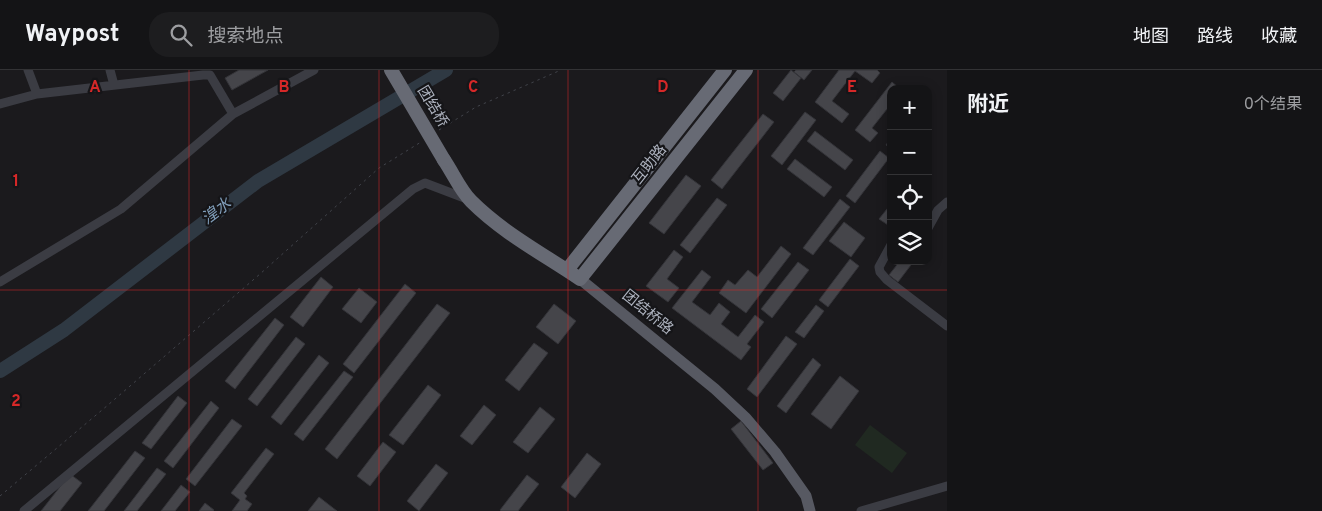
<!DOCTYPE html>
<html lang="zh">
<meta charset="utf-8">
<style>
body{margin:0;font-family:Overpass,"Noto Sans SC",sans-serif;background:#1d1d1f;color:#f1f3f6}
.controls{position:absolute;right:15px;top:15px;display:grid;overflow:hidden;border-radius:10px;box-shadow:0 2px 12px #0003}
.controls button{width:45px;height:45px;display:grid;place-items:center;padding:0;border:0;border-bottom:1px solid #333335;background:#141416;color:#f1f3f6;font:25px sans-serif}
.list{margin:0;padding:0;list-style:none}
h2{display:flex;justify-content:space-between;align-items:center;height:65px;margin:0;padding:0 20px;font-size:21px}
h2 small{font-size:16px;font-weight:400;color:#9d9ea1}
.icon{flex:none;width:28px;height:28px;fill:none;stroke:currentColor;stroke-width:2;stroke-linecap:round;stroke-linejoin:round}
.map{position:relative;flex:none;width:947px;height:441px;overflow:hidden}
header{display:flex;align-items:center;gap:30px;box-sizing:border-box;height:70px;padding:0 25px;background:#141416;border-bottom:1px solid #333335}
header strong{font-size:24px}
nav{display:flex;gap:28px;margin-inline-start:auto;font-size:18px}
.search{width:350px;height:45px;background:#1d1d1f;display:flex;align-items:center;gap:12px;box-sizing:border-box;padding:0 18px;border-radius:20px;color:#9d9ea1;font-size:19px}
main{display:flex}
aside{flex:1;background:#141416}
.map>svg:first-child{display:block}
</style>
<header>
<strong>Waypost</strong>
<div class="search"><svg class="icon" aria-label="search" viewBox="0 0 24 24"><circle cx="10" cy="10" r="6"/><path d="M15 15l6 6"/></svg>搜索地点</div>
<nav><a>地图</a><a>路线</a><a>收藏</a></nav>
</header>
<main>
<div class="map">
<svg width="947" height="441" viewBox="0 0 947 441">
<rect width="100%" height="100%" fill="#1b1a1d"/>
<path fill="#202921" d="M870 355 907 383 892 403 855 375Z"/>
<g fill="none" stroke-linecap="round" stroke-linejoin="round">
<path stroke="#2f3943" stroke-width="14" d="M0 301 64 260 258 111 446 0"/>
</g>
<path fill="#45454a" stroke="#343439" d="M239 0H268L232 20 225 8Z
M791 0 801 8 783 31 773 23Z
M796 0H812L804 10 794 2Z
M839 0H877L880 3 872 13 855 1 832 31 849 44 842 53 815 32Z
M892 12 900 19H891V34L872 58 878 63 870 72 855 60Z
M805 42 816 50 782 95 771 86Z
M763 44 774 52 722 119 711 110Z
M815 61 853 90 845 100 807 71Z
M891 68V78L886 75Z
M880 81 889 88 855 133 846 126Z
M795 89 832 117 824 127 787 99Z
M686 105 701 116 664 164 649 153Z
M717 128 727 135 690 183 680 175Z
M840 129 850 137 813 185 803 178Z
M891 134V157L879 149Z
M844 152 865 168 851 187 829 171Z
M781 176 791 184 746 243 719 223 728 210 735 215 748 200 757 207Z
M674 180 683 187 667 209 679 218 668 232 646 216Z
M850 189 859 196 828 237 819 230Z
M900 191H914L898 212 889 205Z
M798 192 809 200 772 248 761 239Z
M702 200 711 207 692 232 710 245 719 233 730 242 721 254 738 267 755 245 764 252 747 274 751 277 741 290 672 238Z
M321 207 333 217 303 257 290 247Z
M405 214 416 223 354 303 343 294Z
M359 218 377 232 361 253 342 239Z
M437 234 450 243 337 389 325 379Z
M554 234 576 251 558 274 536 257Z
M816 235 824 241 804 268 795 262Z
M275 248 284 255 235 319 225 311Z
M786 266 797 274 757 327 747 319Z
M296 267 305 274 257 336 248 329Z
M534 273 548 283 519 321 505 310Z
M319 285 329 293 281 355 271 347Z
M813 288 821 295 786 343 777 336Z
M344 301 353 307 303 371 294 364Z
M840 306 859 321 831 359 811 344Z
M428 315 441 325 403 375 389 365Z
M178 326 187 333 151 379 142 373Z
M211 331 219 338 173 398 164 391Z
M484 335 496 345 472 375 460 366Z
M540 337 555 349 528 383 513 372Z
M232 349 242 356 195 416 186 409Z
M741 351 773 393 763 400 731 359Z
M383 372 396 382 370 416 357 406Z
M266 378 274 384 244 423 247 426 245 429 252 434 247 441H232L240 430 231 423Z
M135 381 145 388 104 441H88Z
M587 383 601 394 575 428 561 417Z
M436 394 448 403 419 441 407 431Z
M157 398 166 404 137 441H124Z
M70 404 82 413 60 441H41Z
M527 405 539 414 518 441H501L500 440Z
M181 415 190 422 175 441H161Z
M319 427 337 441H308Z
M205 433 214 440 213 441H199Z"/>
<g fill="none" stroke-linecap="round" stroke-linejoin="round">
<path stroke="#41434a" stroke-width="1" stroke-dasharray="2.5 4" stroke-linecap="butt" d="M439 60 476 37 561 0
M0 426 108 335 260 204 379 98 421 72"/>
<path stroke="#3b3c43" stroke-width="9" d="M28 0 37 24
M110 0 114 15
M0 34 37 24 203 5H210L233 44
M928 158 938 140 947 132
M891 175 879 197 880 202 887 210 947 256
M0 212 121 139 233 44 314 0
M24 441 413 119 425 113 467 129
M861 441 947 416"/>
<path stroke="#575962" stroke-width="11" d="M580 209 715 319 746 348 775 382 806 426 810 441"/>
<path stroke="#676a74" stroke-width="14" d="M444 90C453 103 460 120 471 131 503 163 543 184 580 209L746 0
M567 200 725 0"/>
<path stroke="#676a74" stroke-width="14" d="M391 0 444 90"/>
</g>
<path fill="none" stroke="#d62828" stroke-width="1" stroke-opacity="0.55" d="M189 0V441M379 0V441M568 0V441M758 0V441M0 220H947"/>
<g text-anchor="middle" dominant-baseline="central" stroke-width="4.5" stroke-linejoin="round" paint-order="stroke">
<g font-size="15" fill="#acb1bd" stroke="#151518">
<text transform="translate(432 37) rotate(59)">团结桥</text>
<text transform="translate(650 95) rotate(-52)">互助路</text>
<text transform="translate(647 243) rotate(39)">团结桥路</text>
</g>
<g font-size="16" font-style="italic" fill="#819eba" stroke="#151518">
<text transform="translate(217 142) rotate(-37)">湟水</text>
</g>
</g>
<g font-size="16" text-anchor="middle" font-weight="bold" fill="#d62828" stroke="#151518" stroke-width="4.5" stroke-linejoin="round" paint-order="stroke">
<text x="95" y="22">A</text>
<text x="284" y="22">B</text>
<text x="473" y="22">C</text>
<text x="663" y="22">D</text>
<text x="852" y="22">E</text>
<text x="16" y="116">1</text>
<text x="16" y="336">2</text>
</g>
</svg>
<div class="controls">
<button>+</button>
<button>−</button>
<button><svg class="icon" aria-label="locate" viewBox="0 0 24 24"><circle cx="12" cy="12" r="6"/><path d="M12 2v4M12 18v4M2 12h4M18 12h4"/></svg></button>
<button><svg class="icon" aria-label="layers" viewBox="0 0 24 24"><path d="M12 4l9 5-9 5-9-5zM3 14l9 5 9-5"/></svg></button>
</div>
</div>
<aside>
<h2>附近<small>0个结果</small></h2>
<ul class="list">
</ul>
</aside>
</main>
